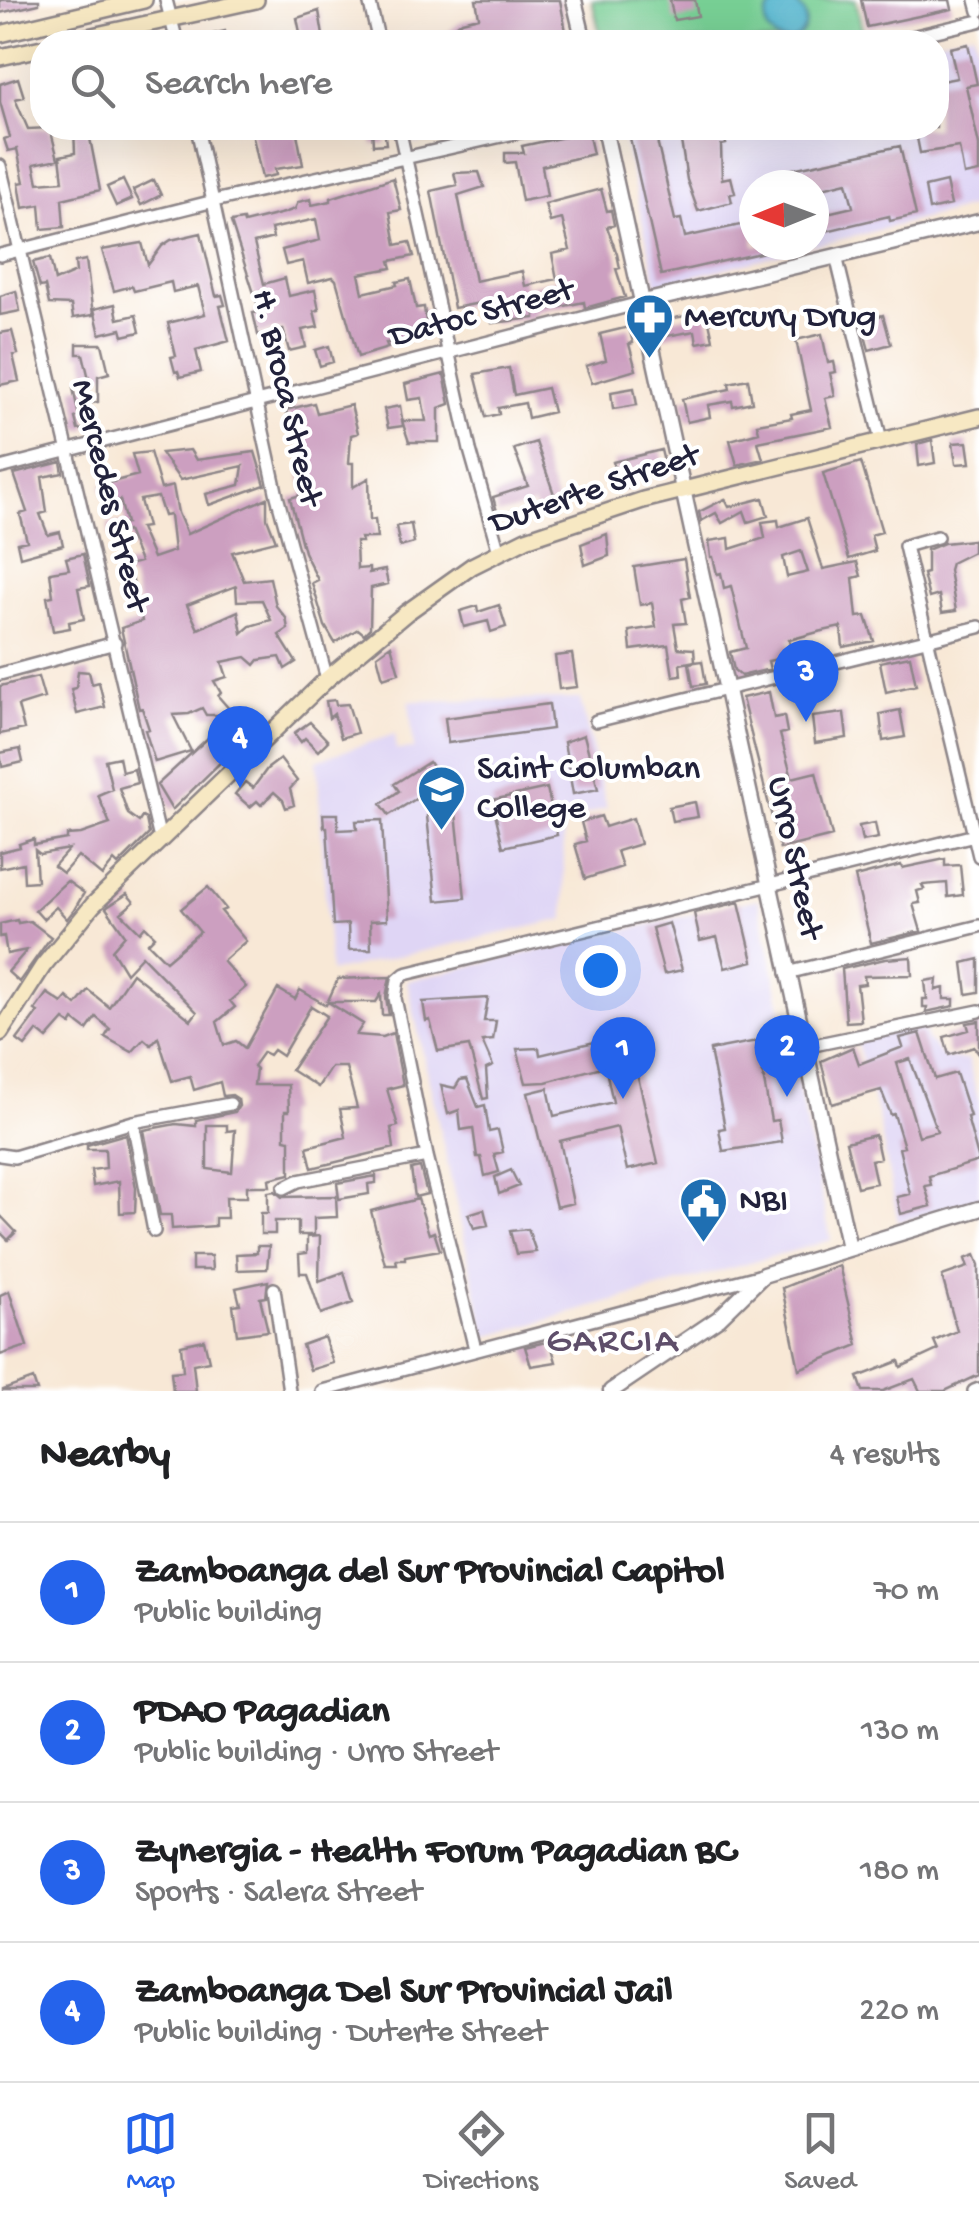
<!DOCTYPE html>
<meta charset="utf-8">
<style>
body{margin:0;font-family:"Gochi Hand",sans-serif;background:#f2f2f2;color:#202124}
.compass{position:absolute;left:739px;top:170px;width:90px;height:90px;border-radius:50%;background:#fff;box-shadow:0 10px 40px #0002;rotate:269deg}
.you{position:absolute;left:600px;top:970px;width:35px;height:35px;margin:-25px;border:8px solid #fff;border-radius:50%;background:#1a73e8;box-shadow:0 0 0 15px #1a73e833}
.badge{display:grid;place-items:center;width:65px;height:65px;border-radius:50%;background:#2563eb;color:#fff;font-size:32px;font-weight:700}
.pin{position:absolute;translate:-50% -82px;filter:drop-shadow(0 2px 5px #0008)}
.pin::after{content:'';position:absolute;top:52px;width:35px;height:30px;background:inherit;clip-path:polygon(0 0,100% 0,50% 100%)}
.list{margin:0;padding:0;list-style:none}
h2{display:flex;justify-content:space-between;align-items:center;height:130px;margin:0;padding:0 40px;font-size:42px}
h2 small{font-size:32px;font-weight:400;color:#757577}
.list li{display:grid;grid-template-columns:65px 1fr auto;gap:30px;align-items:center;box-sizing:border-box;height:140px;padding:0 40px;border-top:2px solid #e0e0e0}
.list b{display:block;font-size:38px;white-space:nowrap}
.list p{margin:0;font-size:32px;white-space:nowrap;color:#757577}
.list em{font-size:32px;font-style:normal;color:#757577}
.icon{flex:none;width:55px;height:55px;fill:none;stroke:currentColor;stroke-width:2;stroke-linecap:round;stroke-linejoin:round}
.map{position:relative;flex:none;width:979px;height:1391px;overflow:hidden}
.search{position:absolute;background:#fff;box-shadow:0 10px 40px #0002;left:30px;right:30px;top:30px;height:110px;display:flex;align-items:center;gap:25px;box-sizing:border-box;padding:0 35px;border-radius:40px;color:#757577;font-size:38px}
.sheet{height:690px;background:#fff}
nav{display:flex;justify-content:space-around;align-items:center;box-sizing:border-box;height:140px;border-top:2px solid #e0e0e0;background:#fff;font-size:28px;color:#757577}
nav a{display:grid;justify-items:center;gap:5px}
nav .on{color:#2563eb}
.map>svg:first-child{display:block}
</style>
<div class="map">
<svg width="979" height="1391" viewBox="0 0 979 1391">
<rect width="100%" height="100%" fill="#fff"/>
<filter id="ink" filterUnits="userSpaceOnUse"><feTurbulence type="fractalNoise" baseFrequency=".01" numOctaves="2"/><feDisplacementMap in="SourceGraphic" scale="20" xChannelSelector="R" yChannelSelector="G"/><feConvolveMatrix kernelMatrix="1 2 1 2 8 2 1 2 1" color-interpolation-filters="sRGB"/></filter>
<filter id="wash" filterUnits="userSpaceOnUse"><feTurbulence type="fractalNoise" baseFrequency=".0048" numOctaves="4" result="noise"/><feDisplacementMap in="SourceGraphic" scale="40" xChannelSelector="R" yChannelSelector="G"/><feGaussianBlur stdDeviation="2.25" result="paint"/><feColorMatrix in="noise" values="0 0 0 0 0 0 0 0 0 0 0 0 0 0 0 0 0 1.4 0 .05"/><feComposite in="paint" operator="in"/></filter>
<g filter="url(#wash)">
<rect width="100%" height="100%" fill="#f8e8d6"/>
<path fill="#dfd5f5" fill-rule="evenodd" d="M974 32 979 54V205L657 285 621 128H936V42H932ZM754 185H814V245H754Z
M412 128H487L415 144Z
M580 699 607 808 563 822 565 919 330 972 317 760 395 734 396 750 414 749 409 701Z
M758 899 831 1240 486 1337 407 981Z
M922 1024 927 1040 944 1058 968 1060 979 1103V1200L898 1222 878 1116 856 1040Z"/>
<path fill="#77cf94" stroke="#4c7868" stroke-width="2.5" d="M592 0H856L863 33 817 42H602Z"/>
<path fill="#4eb2cc" stroke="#386a84" stroke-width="2.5" d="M766 21a20 20 0 1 1 40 0a20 20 0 1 1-40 0Z"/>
<g id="blocks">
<path fill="#cc9fc0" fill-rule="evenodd" d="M0 0H39V4L0 13Z
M476 0H560L568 42H417V35L447 33 462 21 479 17Z
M670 0H695L698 16 674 20Z
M861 0H950L952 9 867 27Z
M319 11 324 42H302L297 18Z
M225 31 228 42H193V39Z
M968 44 977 84 966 86 979 145V172L964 175 959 147 920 153 915 128H936V82L957 78 950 48Z
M18 78 24 97 15 99 28 129 50 128 58 159 34 164 38 183 63 181 60 156 75 153 74 128H88L100 190 62 199 64 227 42 229 40 205 23 208 19 183 24 182 17 149 8 151 4 139 10 137 0 102V84Z
M251 128H296L303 165 275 169 276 175 262 178Z
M372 128H384L386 144 373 145Z
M654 128 675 220 681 219 685 237 754 222V245H777L778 249 661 275 628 129Z
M679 128H722L726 144 721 145 722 179 731 177 735 193 730 194 732 202 698 211 687 180Z
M588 132 593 154 542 166 547 196 522 201 515 162 505 163V153H524L522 146Z
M900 146 916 215 890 221 889 216 814 234V216L853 207 847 182 814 190V185H787L783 171Z
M479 172 484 187 458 195 475 281 522 271 525 286 557 279 552 254 570 250 568 242 562 219 550 222 545 204 601 189 607 211 611 210 614 225 607 227 617 254 620 268 616 269 625 297 585 308 584 302 535 312V318L492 323 490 301 454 308 431 191 457 185 454 173Z
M393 178 401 210 390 212 396 245 410 242 414 256 390 261 392 268 359 274 363 293 397 285 396 282 410 279 416 308 424 307 428 337 386 343 388 348 358 357 336 280 333 277 308 283 303 261 286 265 282 250 320 240 316 219 271 229 273 238 254 243 264 284 285 278 289 296 315 290 319 310 314 311 318 327 302 330 306 347 289 351 283 329 258 335 253 313 260 312 231 222 243 220 244 223 284 213 295 209 298 202 311 199 312 205 331 201V198Z
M123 180 132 199 116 206 107 187Z
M154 180 161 195 141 205 133 190Z
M946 182 951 205 929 210 925 187Z
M201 233 216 296 222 295 225 305 220 306 229 341 196 350 201 372 180 377 178 371 175 372 171 357 176 356 168 323 205 314 198 286 173 292 171 282 134 291 132 286 114 291 102 250 142 243 148 265 162 246 171 240Z
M50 258 55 281 76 272 75 262 86 260 93 315 73 318 71 305 49 304 45 286 40 287 33 262Z
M16 291 20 311 0 315V296Z
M115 304 118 319 136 315 140 332 123 336 121 329 100 334 94 309Z
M707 312 713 340 697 343 695 331 661 337 658 321Z
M883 315 891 344 869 350 861 321Z
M629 327 633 343 629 344 636 370 592 383 586 366 606 360 600 334Z
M12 331 18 354 13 355 19 381 0 385V333Z
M822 334 828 363 834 362 836 372 830 373 835 396 825 398 832 427 758 442 763 459 737 465 730 440 759 432 757 424 792 418 791 414 811 410 796 340Z
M77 344H102L109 373 98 376V402L86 404 87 429 78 430 75 418 79 416 73 388 90 383 83 354H77Z
M329 346 333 362 320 366 315 350Z
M509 368 514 395 547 388 553 412 528 418 525 403 498 408 499 414 486 417 475 374Z
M444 374 450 404 439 408V442H409L402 421H426L422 398 408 400 405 384Z
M748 379 752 402 733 406 732 401 708 405 710 417 687 422 682 399 730 389 729 383Z
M634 388 637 405 613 409 611 392Z
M314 403 317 413 351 405 358 433 351 435 349 463H353V487L369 478 370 520 375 519 377 538H361L362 542H356L357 569 369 568V573L385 570 388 584 371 588 370 628 364 634 358 629 335 643 325 626 312 583 318 580 304 552 290 498 304 494 300 474 311 471 303 439 294 442 286 410Z
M400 406 403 426 388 428 384 409Z
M932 440 935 463 919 466 917 444Z
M536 442 557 503 536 511 534 505 498 515 493 497 528 486 514 449Z
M967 442 970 463 956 464 953 443Z
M190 450 196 460 255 452 265 485 209 505 206 494 240 485 243 466 180 480 161 453Z
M661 450 664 462 631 471 634 487 620 490 613 462Z
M150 452 161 489 173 486 178 513 187 534 267 498V518L276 541 232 552 244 581 270 578 276 606 286 618 288 629 279 635 296 662 285 669 280 657 259 660 255 665 246 657 222 662 227 677 214 681 221 693 218 696 231 711 227 713 241 732 227 743 234 749 172 810 157 785 209 737 211 739 226 727 219 715H206L202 708 189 714 173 715 191 751 155 762 145 730 149 729 142 708 139 709 121 628 142 621 132 577 128 578 125 566 140 562 127 531 109 536 108 524 126 523 120 500 106 504 101 485 138 475 132 454ZM158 497 164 516 170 515 174 551 153 558 140 528 147 527 140 500ZM236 586 237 601 262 600 271 620 250 626 242 633 238 611 198 629 187 605Z
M61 462 63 473 42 477 47 512 40 514 48 535 60 532 63 545 20 557 17 543 27 541 20 514 27 512 14 474Z
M861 462 882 532 871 535 875 551 849 559 823 473Z
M763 498 768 516 748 522 744 511 722 523 716 513 701 521 699 512 725 499 729 507Z
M807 518 823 569 857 562 861 576 853 578 857 617 866 616 874 641 843 647 841 627 818 632 789 640 792 656 768 661 770 669 741 676 734 670 730 652 746 648 731 586 724 588 721 573 717 574 713 557H711L709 541 729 538 730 549 765 538 762 522 778 520 779 527ZM801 551 808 572 787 577 783 557Z
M411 524 414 543 400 547 396 526Z
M607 534 609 556 585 565 581 544Z
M973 540V552L951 563 949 570 956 611 942 613 939 595 929 598 923 574 927 573V550L944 543Z
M83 554 90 586 78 588 84 619 69 622 70 628 53 631 47 597 53 596 50 572 69 569 66 558Z
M684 559 690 597 682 599 686 623 674 624 678 648 694 649 695 661 680 664 681 675 673 676 668 645 631 650 629 631 656 627 652 603 640 605 634 567Z
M499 605 506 627 491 632 488 621 464 627 460 611 477 606 478 612Z
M391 645 399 673 383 678 377 655Z
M572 654 577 687 559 689 555 656Z
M910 656 916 685 886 692 880 662Z
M702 661 706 684 693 686 689 663Z
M78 671 89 672 92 684 99 682 105 707 77 714 71 689 76 688Z
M38 677 44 698 18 706 24 729 0 734V686Z
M769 692 774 718 784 716 787 732 780 734 792 778 816 772 832 836 780 849 742 698Z
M335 700 336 705 348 704 357 733 341 738 334 714 329 718 326 701Z
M549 704 552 729 448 743 445 718Z
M900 710 905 737 883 741 880 714Z
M844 713 847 738 815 743 812 717Z
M310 722 328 741 318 751 305 738 301 742 294 733Z
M584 735 598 789 573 794 564 742Z
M20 749 23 762 2 767 0 753Z
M119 757 122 772 134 769 137 783 119 788 128 814 139 822 142 817 146 819 149 834 118 865 114 861 102 876 78 856 63 873 54 866 69 849 40 854 35 850 37 881 24 882 23 863 0 868V852L20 847 19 844 34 839V845L67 839V835L81 834 110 824 98 795 112 789 105 760Z
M280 759 297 781 290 789 294 805 286 808 283 800 274 792 261 805 257 801 250 807 235 794 245 782 253 788 267 769Z
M429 762 442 783 389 815 381 804 399 791 394 784Z
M547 788 557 835 503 847 492 800Z
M695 802 698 817 672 821 669 807Z
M456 813 465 898 436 901 427 816Z
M323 814H338V830L357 829 356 821 382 820 387 920 370 921 371 949 349 950 348 924 333 925 327 827H324Z
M601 816 605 827 633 818 640 844 617 851 622 867 585 879 575 844 586 841 581 822Z
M875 823 878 838 862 841 859 826Z
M945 859V866L960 865 963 895 948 897 947 883 922 885 924 889 917 891 920 903 913 904 921 931 871 943 855 877 901 865 902 868Z
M67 881 84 893 74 910 67 919 56 907 43 919 35 910Z
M208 887 226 909 221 911 246 941 223 961 246 987 230 1001 235 1007 217 1022 224 1045 236 1041 245 1048 278 989 295 999 300 990 326 1005 338 979 390 977 386 997 389 1015H382L381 994 376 1002H328L363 1024 356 1035 383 1037 393 1033 403 1085 387 1089 398 1126 391 1128 394 1148 312 1168 307 1147 346 1137 340 1109 357 1108 346 1067H331L318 1087 291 1070 327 1016 311 1006 282 1056 273 1050 269 1055 263 1052 253 1066 256 1069 254 1085H288L289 1111H285V1139L290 1140V1174L269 1179 270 1186H247V1197H226L227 1218H215V1226L172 1229 171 1215H160L144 1130 176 1124 196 1126V1120L235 1112 239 1106 238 1099 232 1095 223 1096 220 1082 194 1090 190 1076 172 1081 158 1037 151 1045 144 1039 132 1052 105 1037 110 1029 96 1017 87 1030 74 1020 71 1025 64 1020 47 1039 37 1031 25 1046 17 1040 38 1012 35 1010 47 993 62 1003 67 997 76 1005 88 990 109 1007 132 973 191 1020 197 1012 142 956 126 973 112 950 125 935 106 908 127 894 134 902 121 913 140 932 145 926 155 936 148 943 166 961 200 932 181 909ZM207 1125H227V1131L235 1130 232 1172 207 1169Z
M739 902 753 961 725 968 717 937 700 941 694 913Z
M17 920 18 923 30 921 51 937 19 982 8 972 27 950 7 954 4 936 0 937V924Z
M669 923 682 970 664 974 652 928Z
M911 957 912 975 864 976 865 984 857 985 861 1021 846 1022 842 969 885 959Z
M979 959V992L967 994 963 963Z
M937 979 936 990 944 988V999H954V1006L926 1012 927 1007H923V999H927L925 981Z
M488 998 484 1021H496L493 1040 482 1041 493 1066 486 1069 488 1098 483 1099 469 1046 438 1051 430 1020 426 1021 423 1002Z
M979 1021V1054L974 1047 949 1055 944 1037 969 1030 967 1023Z
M920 1033 935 1079 956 1073 970 1116 967 1117 979 1161 929 1176 931 1185 925 1186 931 1206 901 1214 897 1197 910 1194 899 1148 904 1147 894 1114 891 1115 881 1090 832 1104 821 1061 853 1047 859 1064 903 1047 900 1038ZM910 1059 937 1131 919 1136 897 1063Z
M628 1034 658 1163 627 1170 617 1127 560 1141 573 1203 556 1207 528 1093 548 1088 554 1116 613 1102 605 1066 546 1082 526 1083 517 1049 539 1048 540 1055Z
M757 1041 771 1121 778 1120 782 1142 723 1151 719 1129 725 1128 710 1050Z
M467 1079 478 1107 485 1105 489 1132 498 1130 503 1152 494 1154 499 1172 485 1176 481 1157H477L473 1128 461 1130 459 1110 448 1114 441 1085 455 1088 460 1080Z
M126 1134 136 1188 135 1212 120 1213 119 1181 93 1186 91 1170 106 1168 105 1149H87V1145Z
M875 1135 880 1158 871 1160 876 1183 857 1187 846 1142Z
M420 1167 427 1194 415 1197 411 1169Z
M511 1170 519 1186 499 1194 495 1177Z
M376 1176V1183L368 1184 369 1194 339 1199 337 1183Z
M275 1191 282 1197 336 1196 337 1217 314 1218V1235H298V1221H275V1234H261V1213H268V1192Z
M418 1199 429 1234 434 1232 440 1250 405 1256V1259H396L397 1264H385L371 1211Z
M484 1209 488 1225 474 1228 468 1214Z
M0 1215 16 1232 8 1240 0 1232Z
M528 1229 536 1252 516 1254 510 1231Z
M320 1236 319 1281 344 1272 353 1303 321 1314 307 1273H300L299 1254 307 1253V1237Z
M257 1246H269L267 1269 237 1270 236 1254 257 1253Z
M975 1255 979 1265V1375L945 1391H920L914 1379 883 1391H863L858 1377 899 1361 901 1367 938 1350 934 1341 957 1331 942 1276 968 1267 965 1259Z
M192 1256H211L212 1270H192Z
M839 1265 858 1345 799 1369 782 1288Z
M268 1281 266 1297 260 1298 268 1331 237 1335 233 1305 240 1304 236 1288Z
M9 1291 27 1346 0 1355V1295Z
M324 1337 333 1363 310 1370 302 1345Z
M204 1340 209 1361 193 1364 196 1391H173L171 1372 183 1371 181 1345Z
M550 1341 556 1362 531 1366 525 1347Z
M33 1379 37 1391H3V1390Z"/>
</g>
</g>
<g filter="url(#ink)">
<use href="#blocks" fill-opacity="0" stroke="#8d8588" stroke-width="2.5"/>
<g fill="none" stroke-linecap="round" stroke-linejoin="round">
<defs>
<path id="minor" d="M166 0 177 42
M369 0 379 42
M976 0 979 11
M890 42 979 21
M197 128 277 496 327 679
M399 128 470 450 499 552
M0 166 160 839
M0 255 214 201 537 128
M836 256 881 441
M0 468 644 302
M937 537 905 546 979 856
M0 674 115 643
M596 721 979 627
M787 973 979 926
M804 1047 979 1011
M133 1122 154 1231
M0 1155 14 1157 133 1122 230 1104
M284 1188 298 1181 427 1156
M274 1289 289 1391
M475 1349 427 1156 395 998 398 980 405 974 979 834
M322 1391 762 1275
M974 1391 979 1389"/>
<path id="tertiary" d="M574 0 584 42
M604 128 849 1248
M644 302 979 222
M611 1391 719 1318 763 1275 979 1209"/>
<path id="secondary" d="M0 34 144 0
M65 42 256 0
M0 57 42 48
M0 1033 43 966 93 905 327 679 406 613 472 566 526 539 643 500 979 417"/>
</defs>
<use href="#minor" stroke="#8d8588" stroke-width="16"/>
<use href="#tertiary" stroke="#8d8588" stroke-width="19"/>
<use href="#secondary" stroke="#8d8588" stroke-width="20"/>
<use href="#minor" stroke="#fff" stroke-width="11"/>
<use href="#tertiary" stroke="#fff" stroke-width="14"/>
<use href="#secondary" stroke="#f7e8c3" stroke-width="15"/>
</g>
</g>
<defs>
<symbol id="pharmacy-pin" viewBox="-11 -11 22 30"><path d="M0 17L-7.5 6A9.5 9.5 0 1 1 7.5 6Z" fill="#1f6fb2" stroke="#fff"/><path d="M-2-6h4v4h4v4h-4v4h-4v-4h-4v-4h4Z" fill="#fff"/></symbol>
<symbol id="school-pin" viewBox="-11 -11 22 30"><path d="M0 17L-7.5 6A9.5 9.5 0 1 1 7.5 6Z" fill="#1f6fb2" stroke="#fff"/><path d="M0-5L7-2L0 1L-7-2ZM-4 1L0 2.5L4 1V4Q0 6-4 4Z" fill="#fff"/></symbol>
<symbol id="civic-pin" viewBox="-11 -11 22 30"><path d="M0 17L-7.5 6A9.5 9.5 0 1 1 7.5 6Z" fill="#1f6fb2" stroke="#fff"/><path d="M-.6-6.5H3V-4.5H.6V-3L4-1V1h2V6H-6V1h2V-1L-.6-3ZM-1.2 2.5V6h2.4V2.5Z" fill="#fff"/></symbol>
</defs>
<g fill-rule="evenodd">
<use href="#pharmacy-pin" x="622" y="290" width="55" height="75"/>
<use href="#school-pin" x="414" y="762" width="55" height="75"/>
<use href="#civic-pin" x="676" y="1174" width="55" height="75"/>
</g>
<g text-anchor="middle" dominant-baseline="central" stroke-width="8" stroke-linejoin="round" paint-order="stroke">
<g font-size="35" fill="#22223b" stroke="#fff">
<text transform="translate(482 315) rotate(-15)">Datoc Street</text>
<text transform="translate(285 398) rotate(77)">H. Broca Street</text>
<text transform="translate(595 491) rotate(-19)">Duterte Street</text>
<text transform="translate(108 496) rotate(76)">Mercedes Street</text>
<text transform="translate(793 858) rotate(78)">Urro Street</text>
</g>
<g font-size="35" fill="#22223b" stroke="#fff" text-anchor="start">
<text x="684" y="318">Mercury Drug</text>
<text x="477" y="770">Saint Columban<tspan x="477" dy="40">College</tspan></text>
<text x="739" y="1202">NBI</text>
</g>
<g font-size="38" letter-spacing="2.5" fill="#5e4e6a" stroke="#fff">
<text x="613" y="1343">GARCIA</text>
</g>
</g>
</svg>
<svg class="compass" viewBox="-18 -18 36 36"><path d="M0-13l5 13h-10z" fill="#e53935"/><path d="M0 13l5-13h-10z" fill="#757577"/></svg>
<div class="you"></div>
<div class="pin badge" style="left:623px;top:1099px">1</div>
<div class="pin badge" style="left:787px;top:1097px">2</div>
<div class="pin badge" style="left:806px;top:722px">3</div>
<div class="pin badge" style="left:240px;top:788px">4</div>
<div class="search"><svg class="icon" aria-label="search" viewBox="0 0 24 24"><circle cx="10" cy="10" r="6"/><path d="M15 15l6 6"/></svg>Search here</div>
</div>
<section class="sheet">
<h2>Nearby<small>4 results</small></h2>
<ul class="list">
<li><span class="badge">1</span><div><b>Zamboanga del Sur Provincial Capitol</b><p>Public building</p></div><em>70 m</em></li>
<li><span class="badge">2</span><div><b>PDAO Pagadian</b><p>Public building · Urro Street</p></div><em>130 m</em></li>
<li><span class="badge">3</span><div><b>Zynergia - Health Forum Pagadian BC</b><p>Sports · Salera Street</p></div><em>180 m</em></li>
<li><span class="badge">4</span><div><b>Zamboanga Del Sur Provincial Jail</b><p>Public building · Duterte Street</p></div><em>220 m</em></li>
</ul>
</section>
<nav>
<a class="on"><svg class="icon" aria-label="map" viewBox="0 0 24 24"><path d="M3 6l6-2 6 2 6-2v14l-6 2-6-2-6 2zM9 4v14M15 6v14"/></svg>Map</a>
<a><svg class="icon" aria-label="directions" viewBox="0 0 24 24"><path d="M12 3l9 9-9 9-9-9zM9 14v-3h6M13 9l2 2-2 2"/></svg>Directions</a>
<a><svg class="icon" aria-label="saved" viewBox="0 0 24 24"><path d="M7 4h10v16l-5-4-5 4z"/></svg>Saved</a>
</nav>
